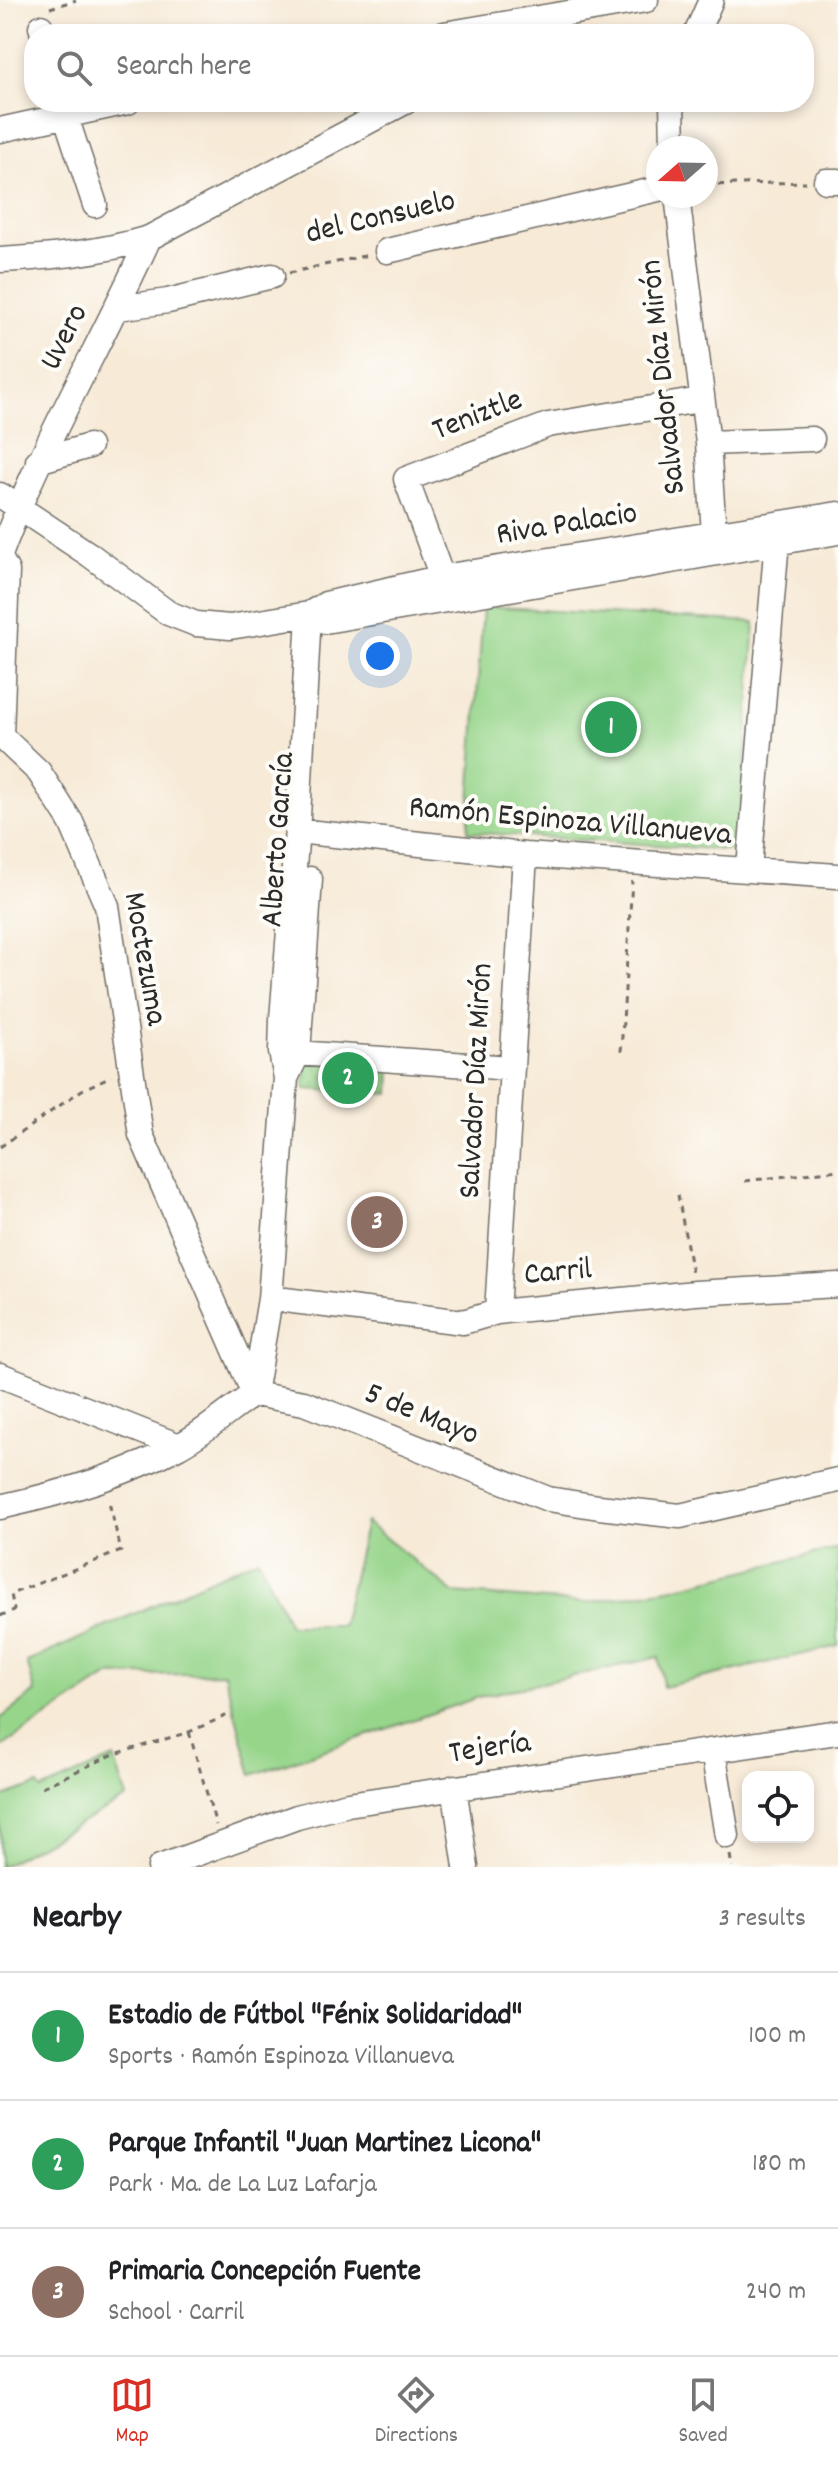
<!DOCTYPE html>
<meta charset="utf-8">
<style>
body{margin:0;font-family:Dekko,sans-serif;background:#f2f2f2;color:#202124}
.controls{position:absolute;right:24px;bottom:24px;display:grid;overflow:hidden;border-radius:16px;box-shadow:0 4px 12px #0003}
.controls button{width:72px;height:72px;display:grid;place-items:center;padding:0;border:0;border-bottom:2px solid #e0e0e0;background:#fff;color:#202124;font:40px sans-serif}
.compass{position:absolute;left:646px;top:136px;width:72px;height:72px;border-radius:50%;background:#fff;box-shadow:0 4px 12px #0003;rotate:250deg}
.you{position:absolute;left:380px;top:656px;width:28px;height:28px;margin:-20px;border:6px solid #fff;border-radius:50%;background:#1a73e8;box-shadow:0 0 0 12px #1a73e833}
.badge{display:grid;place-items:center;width:52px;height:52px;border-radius:50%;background:#d93025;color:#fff;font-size:26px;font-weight:700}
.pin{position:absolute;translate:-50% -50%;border:4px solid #fff;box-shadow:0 2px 8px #0006}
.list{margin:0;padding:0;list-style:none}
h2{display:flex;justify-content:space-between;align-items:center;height:104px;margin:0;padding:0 32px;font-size:34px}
h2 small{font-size:26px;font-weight:400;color:#757577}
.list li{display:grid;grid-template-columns:52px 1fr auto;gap:24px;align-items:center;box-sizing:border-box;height:128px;padding:0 32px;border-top:2px solid #e0e0e0}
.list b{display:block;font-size:30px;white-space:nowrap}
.list p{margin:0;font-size:26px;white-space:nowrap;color:#757577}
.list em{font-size:26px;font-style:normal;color:#757577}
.icon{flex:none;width:44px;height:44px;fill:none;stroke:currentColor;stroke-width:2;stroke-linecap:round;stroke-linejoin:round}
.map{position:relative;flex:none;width:838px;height:1867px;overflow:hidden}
.search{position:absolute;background:#fff;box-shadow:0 4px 12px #0003;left:24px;right:24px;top:24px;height:88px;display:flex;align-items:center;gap:20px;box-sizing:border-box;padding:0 28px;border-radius:32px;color:#757577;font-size:30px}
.sheet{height:488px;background:#fff}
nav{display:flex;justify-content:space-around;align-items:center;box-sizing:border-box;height:112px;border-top:2px solid #e0e0e0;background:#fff;font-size:22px;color:#757577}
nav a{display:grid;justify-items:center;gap:4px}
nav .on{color:#d93025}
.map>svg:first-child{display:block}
</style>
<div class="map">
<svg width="838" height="1867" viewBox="0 0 838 1867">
<defs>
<pattern id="park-dots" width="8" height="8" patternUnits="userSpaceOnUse" patternTransform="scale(2)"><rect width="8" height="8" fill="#97d58b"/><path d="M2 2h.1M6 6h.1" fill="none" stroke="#82b778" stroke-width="1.8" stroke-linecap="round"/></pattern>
</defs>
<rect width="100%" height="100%" fill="#fdfcf7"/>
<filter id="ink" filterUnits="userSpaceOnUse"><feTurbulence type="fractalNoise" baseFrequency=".0125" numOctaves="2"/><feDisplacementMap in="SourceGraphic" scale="16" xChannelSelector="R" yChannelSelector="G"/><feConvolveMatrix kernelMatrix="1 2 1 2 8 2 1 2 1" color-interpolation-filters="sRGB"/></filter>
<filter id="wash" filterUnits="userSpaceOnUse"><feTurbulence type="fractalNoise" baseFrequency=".006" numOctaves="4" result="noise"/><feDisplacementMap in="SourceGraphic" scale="32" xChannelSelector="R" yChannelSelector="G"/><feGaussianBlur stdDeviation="1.8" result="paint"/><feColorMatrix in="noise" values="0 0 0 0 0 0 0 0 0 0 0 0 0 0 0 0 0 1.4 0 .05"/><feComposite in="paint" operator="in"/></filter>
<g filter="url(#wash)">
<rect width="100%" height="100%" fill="#f7ead7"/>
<path fill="#97d58b" stroke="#61805b" stroke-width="2" d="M483 607 755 622 739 851 468 832Z
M366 1522 454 1593 586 1603 674 1588 838 1548V1646L663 1687 659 1657 482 1696 252 1775 224 1673 109 1676 0 1748V1719L35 1692 27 1662 258 1558 289 1625H342Z
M114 1758 127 1798 0 1867V1798L38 1785 41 1790Z"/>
<path fill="url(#park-dots)" stroke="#61805b" stroke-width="2" d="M306 1062 391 1067 390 1094 305 1089Z"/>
</g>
<g filter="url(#ink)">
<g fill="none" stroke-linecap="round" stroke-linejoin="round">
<defs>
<path id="minor" d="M41 27 43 34
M444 34 646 0
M696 34 711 0
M61 102 95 205
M672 102 673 148
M0 130 128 102
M826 181H838
M677 196 708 443 715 549
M387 251 658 189
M0 260C52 257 99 253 149 238L405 102
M118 308 168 301 272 276
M708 443 812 439
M38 461 89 446
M0 495 90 555 168 613 196 624 230 627 309 614 326 604 443 577 838 514
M0 555C41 445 101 345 149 238
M0 558 7 571 1 736 39 772 71 822 107 906 141 1135 254 1394
M447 591 406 479 548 425 700 400
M313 616 325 621 838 532
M297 831 525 855 837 876
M749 869 778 529
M282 1052 511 1068
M286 1078 298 1053 310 879
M285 1300 463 1322 497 1312 695 1293 838 1285
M497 1312 525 855
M0 1375 179 1446
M254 1394 270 1299 286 1078 281 1052 282 1019 298 817 309 614
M0 1507C59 1494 123 1476 177 1447 204 1433 228 1411 254 1394L304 1403 548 1499 599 1507 680 1516 838 1480
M713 1751 727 1836
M454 1787 466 1867
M160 1867 297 1817 348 1804 838 1732"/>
</defs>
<use href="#minor" stroke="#726e67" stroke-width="27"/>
<path stroke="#726e67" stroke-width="3" stroke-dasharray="6 6" stroke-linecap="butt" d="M50 8 76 0
M706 185 806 182
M289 273 368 255
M621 1052 632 881
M0 1147 82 1090 111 1076
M745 1181 838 1170
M678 1195 692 1274
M0 1616 14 1610 11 1594 121 1551 108 1498
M189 1732 216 1825
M42 1787 112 1755 189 1732 228 1715
M730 1855 732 1867"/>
<use href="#minor" stroke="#fff" stroke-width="24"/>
</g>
</g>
<g text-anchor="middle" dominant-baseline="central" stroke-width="8" stroke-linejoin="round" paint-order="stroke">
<g font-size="32" fill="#2b2b2b" stroke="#fdfcf7">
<text transform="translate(381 219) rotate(-13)">del Consuelo</text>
<text transform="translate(66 338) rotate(-63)">Uvero</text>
<text transform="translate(665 377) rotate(-96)">Salvador Díaz Mirón</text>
<text transform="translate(478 417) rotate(-21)">Teniztle</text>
<text transform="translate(567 526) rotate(-9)">Riva Palacio</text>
<text transform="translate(570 823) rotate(5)">Ramón Espinoza Villanueva</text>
<text transform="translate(280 840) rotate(-86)">Alberto García</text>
<text transform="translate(143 959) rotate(80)">Moctezuma</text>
<text transform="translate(478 1081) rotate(-87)">Salvador Díaz Mirón</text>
<text transform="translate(558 1274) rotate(-5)">Carril</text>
<text transform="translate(421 1416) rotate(22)">5 de Mayo</text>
<text transform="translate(490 1750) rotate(-8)">Tejería</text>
</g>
</g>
</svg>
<div class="controls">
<button><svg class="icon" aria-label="locate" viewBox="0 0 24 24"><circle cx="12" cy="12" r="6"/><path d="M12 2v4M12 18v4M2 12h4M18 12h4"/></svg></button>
</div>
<svg class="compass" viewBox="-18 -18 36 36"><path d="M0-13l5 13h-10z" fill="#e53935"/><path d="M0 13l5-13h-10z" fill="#757577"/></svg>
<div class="you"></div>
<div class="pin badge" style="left:611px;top:727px;background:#2e9e5b">1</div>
<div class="pin badge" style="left:348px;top:1078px;background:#2e9e5b">2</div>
<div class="pin badge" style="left:377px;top:1222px;background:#8d6e63">3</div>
<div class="search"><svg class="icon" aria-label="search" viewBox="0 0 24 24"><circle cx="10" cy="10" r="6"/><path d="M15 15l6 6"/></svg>Search here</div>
</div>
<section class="sheet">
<h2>Nearby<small>3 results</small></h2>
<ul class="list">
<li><span class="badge" style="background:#2e9e5b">1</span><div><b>Estadio de Fútbol &quot;Fénix Solidaridad&quot;</b><p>Sports · Ramón Espinoza Villanueva</p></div><em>100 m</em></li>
<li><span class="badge" style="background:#2e9e5b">2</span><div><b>Parque Infantil &quot;Juan Martinez Licona&quot;</b><p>Park · Ma. de La Luz Lafarja</p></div><em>180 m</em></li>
<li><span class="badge" style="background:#8d6e63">3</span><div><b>Primaria Concepción Fuente</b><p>School · Carril</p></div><em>240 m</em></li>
</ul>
</section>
<nav>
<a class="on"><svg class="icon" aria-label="map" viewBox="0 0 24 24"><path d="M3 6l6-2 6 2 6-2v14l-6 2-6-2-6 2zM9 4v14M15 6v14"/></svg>Map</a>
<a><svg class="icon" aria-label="directions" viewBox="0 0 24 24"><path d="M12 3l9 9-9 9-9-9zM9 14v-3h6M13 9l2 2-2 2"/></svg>Directions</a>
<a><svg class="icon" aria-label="saved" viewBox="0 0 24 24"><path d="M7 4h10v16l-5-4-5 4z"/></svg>Saved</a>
</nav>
